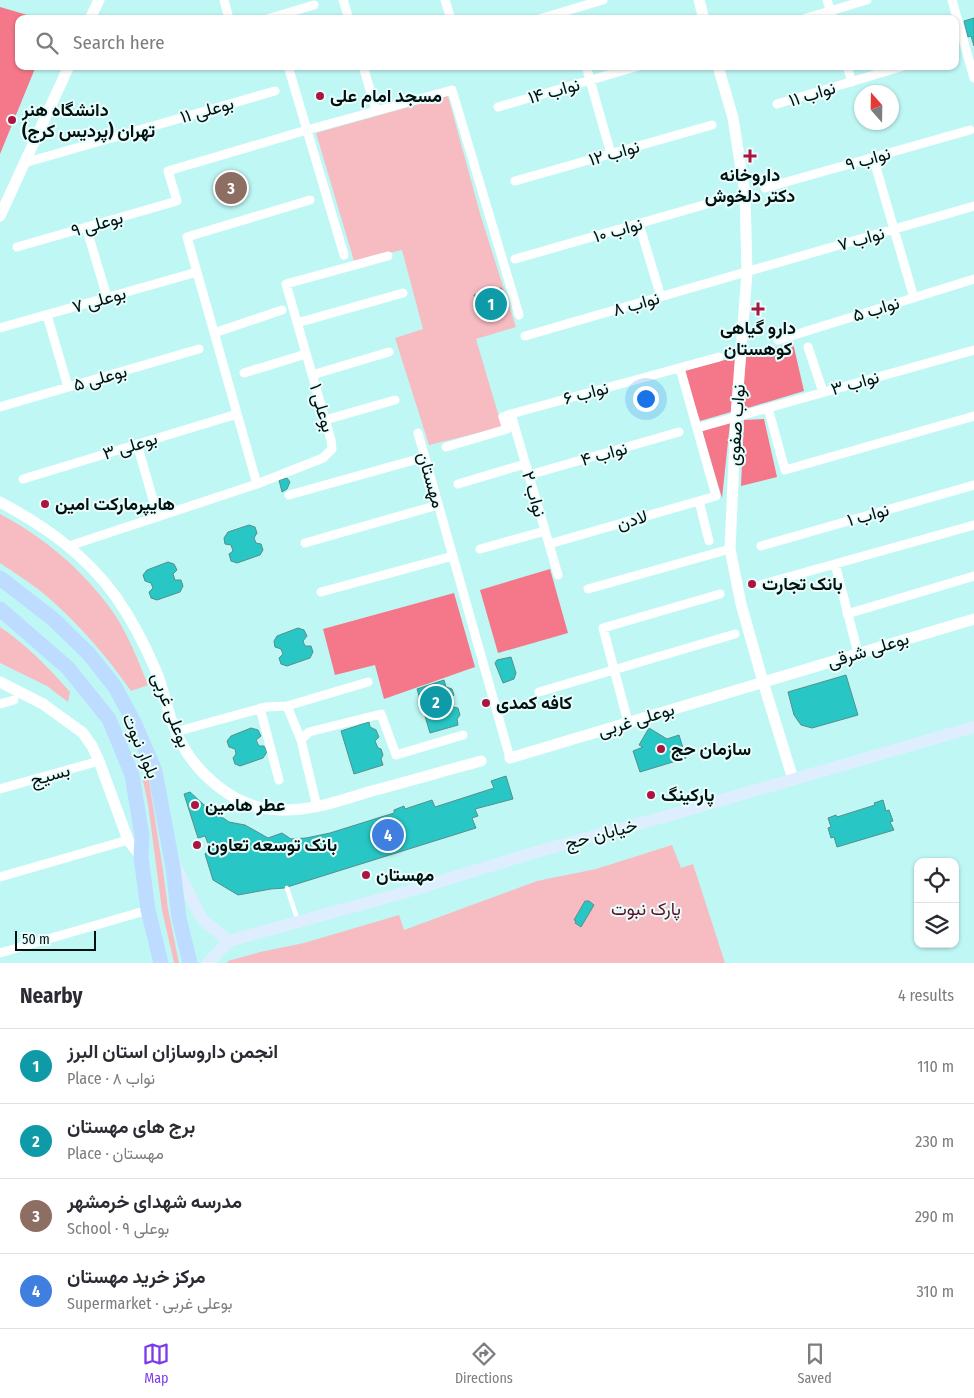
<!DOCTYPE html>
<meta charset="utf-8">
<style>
body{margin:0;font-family:"Fira Sans Condensed",Vazirmatn,sans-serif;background:#f2f2f3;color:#2b2b33}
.controls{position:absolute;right:15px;bottom:15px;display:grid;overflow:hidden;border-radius:10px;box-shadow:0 1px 4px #0004}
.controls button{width:45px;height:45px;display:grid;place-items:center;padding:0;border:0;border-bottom:1px solid #e1e1e2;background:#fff;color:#2b2b33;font:25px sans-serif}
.compass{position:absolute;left:854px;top:85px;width:45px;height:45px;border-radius:50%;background:#fff;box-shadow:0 1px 4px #0004;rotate:340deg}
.scale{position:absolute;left:15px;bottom:12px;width:81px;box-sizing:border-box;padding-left:5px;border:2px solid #001110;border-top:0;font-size:14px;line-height:18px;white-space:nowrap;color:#001110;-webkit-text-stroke:4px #e8fdfc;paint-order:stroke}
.you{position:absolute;left:645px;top:398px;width:18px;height:18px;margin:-12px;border:4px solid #fff;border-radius:50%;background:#1a73e8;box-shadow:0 0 0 8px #1a73e833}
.badge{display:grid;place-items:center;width:32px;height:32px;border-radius:50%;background:#7c3aed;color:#fff;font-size:16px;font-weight:700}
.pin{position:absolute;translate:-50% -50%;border:2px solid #fff;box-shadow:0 1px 5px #0006}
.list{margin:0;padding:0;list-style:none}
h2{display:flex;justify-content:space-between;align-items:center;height:65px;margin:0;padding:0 20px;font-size:21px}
h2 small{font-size:16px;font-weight:400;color:#7c7c81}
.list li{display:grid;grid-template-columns:32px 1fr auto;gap:15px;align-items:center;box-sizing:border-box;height:75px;padding:0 20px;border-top:1px solid #e1e1e2}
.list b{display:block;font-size:19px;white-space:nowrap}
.list p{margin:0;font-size:16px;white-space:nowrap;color:#7c7c81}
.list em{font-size:16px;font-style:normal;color:#7c7c81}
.icon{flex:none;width:28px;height:28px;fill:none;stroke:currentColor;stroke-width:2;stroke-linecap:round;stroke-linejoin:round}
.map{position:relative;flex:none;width:974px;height:963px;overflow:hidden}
.search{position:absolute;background:#fff;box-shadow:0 1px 4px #0004;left:15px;right:15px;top:15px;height:55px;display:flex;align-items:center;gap:12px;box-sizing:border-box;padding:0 18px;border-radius:10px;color:#7c7c81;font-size:19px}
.sheet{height:365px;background:#fff}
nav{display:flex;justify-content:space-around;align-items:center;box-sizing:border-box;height:70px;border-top:1px solid #e1e1e2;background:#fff;font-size:14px;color:#7c7c81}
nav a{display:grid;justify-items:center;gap:2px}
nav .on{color:#7c3aed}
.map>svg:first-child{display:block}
</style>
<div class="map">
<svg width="974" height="963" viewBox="0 0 974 963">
<rect width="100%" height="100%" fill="#bff7f5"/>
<path fill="#f7bcc1" d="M448 96 481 217 516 327 476 339 502 427 429 445 395 338 423 329 402 250 354 261 316 133Z
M0 514C44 537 84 571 113 612 128 634 138 660 148 685L131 691C107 656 72 616 38 589 26 580 13 572 0 563Z
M0 627C27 645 49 668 70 692L68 702 47 686 0 663Z
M144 774 148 775 163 870 168 909 179 963H174L162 910 148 804 142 776Z
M672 845 681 868 693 864 725 963H227L228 961 260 952 304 943 399 915 404 930 537 881 596 869Z"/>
<path fill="#f47889" d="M0 7 41 19H19V66H36L0 154Z
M793 343 804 391 741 410 746 355Z
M736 357 731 412 700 421 684 371Z
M764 419 777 477 741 486 744 420Z
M730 423 722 498 702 431Z
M550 569 568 633 498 653 480 590Z
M454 593 475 667 384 699 375 665 335 675 323 629Z"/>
<path fill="#28c6c4" stroke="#598e8c" d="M974 18V46L971 36 968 37 964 21Z
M501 288 507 312 482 319 474 295Z
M287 478 290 482 287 489 282 492 279 480Z
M249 525 255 527 257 533 254 538 256 543 261 544 263 550 260 555 237 563 231 561 229 554 233 551 231 545 225 544 224 538 228 532Z
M168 562 174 564 177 570 173 574 175 580H181L183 586 180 592 157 600 151 598 149 592 153 588 151 583 145 581 143 575 147 570Z
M298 628 304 630 307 636 303 641 305 646H311L313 652 310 658 287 666 281 664 279 658 283 654 281 649 275 647 274 641 277 636Z
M511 657 516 673 514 679 503 683 495 663 497 660Z
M846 675 858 715 812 728 801 725 794 715 788 692Z
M444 680 446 687 452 689 454 695 451 698 453 707 458 708 460 715 457 719 458 725 430 733 417 689Z
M369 722 370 727 376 730 379 737 375 741 378 748 381 749 383 755 381 759 383 765 354 774 341 731Z
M251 728 258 730 261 736 256 740 259 746H264L267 752 263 758 240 766 235 764 233 758 236 754 235 749 229 747 227 741 231 736Z
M649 728 667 739 679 735 686 758 640 772 633 751 643 747 639 745Z
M506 776 513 799 475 809 478 816 472 818 476 828 284 888 271 889 238 895 213 880 205 854 210 848 205 836 198 838 184 794 190 792 203 804 229 822 245 825 268 838 282 833 291 839 306 838 330 833 394 813V810L404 806 405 809 432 800 435 807 494 788 491 781Z
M883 800 886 811 889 810 893 821 890 822 894 830 837 847 834 837 831 838 828 828 831 827 828 818 836 815 837 817 875 805 874 803Z
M585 901H589L594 905 581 927 575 923 576 921 574 920Z"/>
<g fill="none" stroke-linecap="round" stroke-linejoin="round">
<path stroke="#fff" stroke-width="4.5" d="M287 888 298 921"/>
<path stroke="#fff" stroke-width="9" d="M224 0 229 19
M343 0 349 19
M445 0 451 19
M827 0 833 19
M952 0 974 78
M267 19 314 5
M539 19 603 0
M803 19 867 0
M288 66 344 255
M363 66 376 110
M586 66 611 154
M847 66 852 82
M777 104 904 66
M498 107 639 66
M873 157 914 298
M24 163 275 91
M515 181 712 125
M765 188 970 130
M639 224 661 297
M86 227 107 297
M17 247 177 201 168 171 300 132 452 90 519 315
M515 259 721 200
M47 315 68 387
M297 323 403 293
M0 328 197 272
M214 333 282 310
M525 336 974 206
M778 340 974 279
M808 347 823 392
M244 373 306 354
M312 375 389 352
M0 407 199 349
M768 408 785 470 974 416
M511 414 558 575
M325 420 395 400
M697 428 974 350
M418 433 510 758
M137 444 158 517
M446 447 507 429 503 417 511 414 719 357
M529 475 679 432
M23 479 237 414
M257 484 187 237 310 200
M458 484 525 464
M289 495 425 457
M699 501 709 541
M305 543 438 505
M549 544 716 496 680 368
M69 546 257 484 323 458 332 449 331 440 286 284 388 256
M761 546 974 485
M480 549 545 531
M835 564 858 653
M760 585 974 525
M588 589 730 549
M321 592 453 556
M847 614 974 576
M539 692 735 634
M0 704 14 700
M287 706 368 682
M260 708 279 780
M628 722 603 628 720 594
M175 732 266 707 287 706 301 740
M0 789 99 761
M317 807 301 740 309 732 381 714 396 755 463 735
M0 877 128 840
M0 953 148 910"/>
<path stroke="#fff" stroke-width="11" d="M699 0 704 19
M90 19 99 0
M718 66 733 118 745 194 747 272 736 416 730 549 741 604 763 682 793 779
M0 216 69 66
M0 502C45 526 86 555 116 597 132 620 145 645 156 671 164 690 167 712 176 732 193 772 234 809 279 810 310 811 339 801 368 792 406 782 444 771 481 761
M0 682 43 704 83 733 92 746 99 761 128 840 141 857
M510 758 974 619"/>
<path stroke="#dfeeff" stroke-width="12" d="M175 865 198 912 204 921 229 941
M229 941 399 894 536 852 660 818 974 727
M208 963 229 941"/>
<path stroke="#bedcff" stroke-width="15" d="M0 578 53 619 89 654 115 687 134 722 155 771 173 868 179 918 190 963
M0 609 68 668 109 719 132 775 142 836 141 857 148 910 161 963"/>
</g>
<g fill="#ab153f" stroke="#e8fdfc" stroke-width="2">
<circle cx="320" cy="96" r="5"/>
<circle cx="12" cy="120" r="5"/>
<path d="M747.5 148.5h5v5h5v5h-5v5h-5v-5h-5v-5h5z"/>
<path d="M755.5 301.5h5v5h5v5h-5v5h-5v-5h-5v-5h5z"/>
<circle cx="45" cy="504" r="5"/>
<circle cx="752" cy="584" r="5"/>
<circle cx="486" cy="703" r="5"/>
<circle cx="661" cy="749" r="5"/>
<circle cx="651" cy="795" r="5"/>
<circle cx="195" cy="805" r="5"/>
<circle cx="197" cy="845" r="5"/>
<circle cx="366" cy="875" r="5"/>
</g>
<g text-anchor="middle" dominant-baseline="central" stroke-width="4" stroke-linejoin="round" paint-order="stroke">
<g font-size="18" fill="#001110" stroke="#e8fdfc">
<text transform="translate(554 91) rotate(-16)">نواب ۱۴</text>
<text transform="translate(812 94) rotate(-17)">نواب ۱۱</text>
<text transform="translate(207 110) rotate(-16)">بوعلی ۱۱</text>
<text transform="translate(614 153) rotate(-16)">نواب ۱۲</text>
<text transform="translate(868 159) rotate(-16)">نواب ۹</text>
<text transform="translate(97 224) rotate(-16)">بوعلی ۹</text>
<text transform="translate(618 230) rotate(-16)">نواب ۱۰</text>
<text transform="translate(861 239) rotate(-16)">نواب ۷</text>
<text transform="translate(99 300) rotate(-16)">بوعلی ۷</text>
<text transform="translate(636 304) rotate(-16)">نواب ۸</text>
<text transform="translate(876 309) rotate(-17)">نواب ۵</text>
<text transform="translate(100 378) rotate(-16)">بوعلی ۵</text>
<text transform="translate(855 383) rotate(-16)">نواب ۳</text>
<text transform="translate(586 393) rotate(-15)">نواب ۶</text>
<text transform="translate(322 408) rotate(74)">بوعلی ۱</text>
<text transform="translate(736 425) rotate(-86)">نواب صفوی</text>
<text transform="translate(130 446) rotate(-17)">بوعلی ۳</text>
<text transform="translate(604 454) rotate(-16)">نواب ۴</text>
<text transform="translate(431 480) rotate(74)">مهستان</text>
<text transform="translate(534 494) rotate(74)">نواب ۲</text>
<text transform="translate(868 515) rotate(-16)">نواب ۱</text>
<text transform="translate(632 520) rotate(-16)">لادن</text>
<text transform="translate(868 650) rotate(-17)">بوعلی شرقی</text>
<text transform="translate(171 710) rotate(69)">بوعلی غربی</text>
<text transform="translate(636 720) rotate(-17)">بوعلی غربی</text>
<text transform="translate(141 746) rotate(67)">بلوار نبوت</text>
<text transform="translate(50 775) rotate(-16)">بسیج</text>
<text transform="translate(601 834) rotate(-15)">خیابان حج</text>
</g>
<g font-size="18" font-weight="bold" fill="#001110" stroke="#e8fdfc" text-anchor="start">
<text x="330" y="96">مسجد امام علی</text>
<text x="22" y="110">دانشگاه هنر<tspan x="22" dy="21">تهران (پردیس کرج)</tspan></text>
<text x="750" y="175" text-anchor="middle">داروخانه<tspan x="750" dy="21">دکتر دلخوش</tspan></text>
<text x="758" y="328" text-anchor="middle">دارو گیاهی<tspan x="758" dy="21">کوهستان</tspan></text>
<text x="55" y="504">هایپرمارکت امین</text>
<text x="762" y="584">بانک تجارت</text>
<text x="496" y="703">کافه کمدی</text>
<text x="671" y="749">سازمان حج</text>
<text x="661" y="795">پارکینگ</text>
<text x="205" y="805">عطر هامین</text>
<text x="207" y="845">بانک توسعه تعاون</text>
<text x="376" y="875">مهستان</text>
</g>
<g font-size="18" fill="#5d0f22" stroke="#e8fdfc">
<text x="646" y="909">پارک نبوت</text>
</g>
</g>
</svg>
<div class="controls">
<button><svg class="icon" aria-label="locate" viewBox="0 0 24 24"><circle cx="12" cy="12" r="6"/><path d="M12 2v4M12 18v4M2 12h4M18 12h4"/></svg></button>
<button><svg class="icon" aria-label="layers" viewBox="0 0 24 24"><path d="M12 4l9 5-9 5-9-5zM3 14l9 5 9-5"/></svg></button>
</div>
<svg class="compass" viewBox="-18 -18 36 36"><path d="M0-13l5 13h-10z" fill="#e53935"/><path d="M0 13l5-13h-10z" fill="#7c7c81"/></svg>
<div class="scale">50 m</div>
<div class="you"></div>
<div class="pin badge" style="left:491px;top:304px;background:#0f9aa8">1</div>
<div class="pin badge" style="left:436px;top:702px;background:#0f9aa8">2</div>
<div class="pin badge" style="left:231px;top:188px;background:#8d6e63">3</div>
<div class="pin badge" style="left:388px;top:835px;background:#3f7fe0">4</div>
<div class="search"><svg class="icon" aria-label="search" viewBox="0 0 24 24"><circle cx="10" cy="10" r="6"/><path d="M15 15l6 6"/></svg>Search here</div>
</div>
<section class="sheet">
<h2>Nearby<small>4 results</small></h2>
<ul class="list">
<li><span class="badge" style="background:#0f9aa8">1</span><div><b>انجمن داروسازان استان البرز</b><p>Place · نواب ۸</p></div><em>110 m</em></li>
<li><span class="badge" style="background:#0f9aa8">2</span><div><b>برج های مهستان</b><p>Place · مهستان</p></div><em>230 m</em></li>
<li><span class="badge" style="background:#8d6e63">3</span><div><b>مدرسه شهدای خرمشهر</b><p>School · بوعلی ۹</p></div><em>290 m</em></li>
<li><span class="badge" style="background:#3f7fe0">4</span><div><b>مرکز خرید مهستان</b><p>Supermarket · بوعلی غربی</p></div><em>310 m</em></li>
</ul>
</section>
<nav>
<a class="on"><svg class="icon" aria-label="map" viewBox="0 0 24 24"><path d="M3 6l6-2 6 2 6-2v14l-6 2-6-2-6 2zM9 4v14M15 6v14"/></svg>Map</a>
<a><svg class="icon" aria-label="directions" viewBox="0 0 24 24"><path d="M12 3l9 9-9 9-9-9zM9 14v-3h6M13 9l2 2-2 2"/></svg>Directions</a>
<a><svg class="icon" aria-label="saved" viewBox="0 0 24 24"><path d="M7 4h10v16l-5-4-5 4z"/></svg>Saved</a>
</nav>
